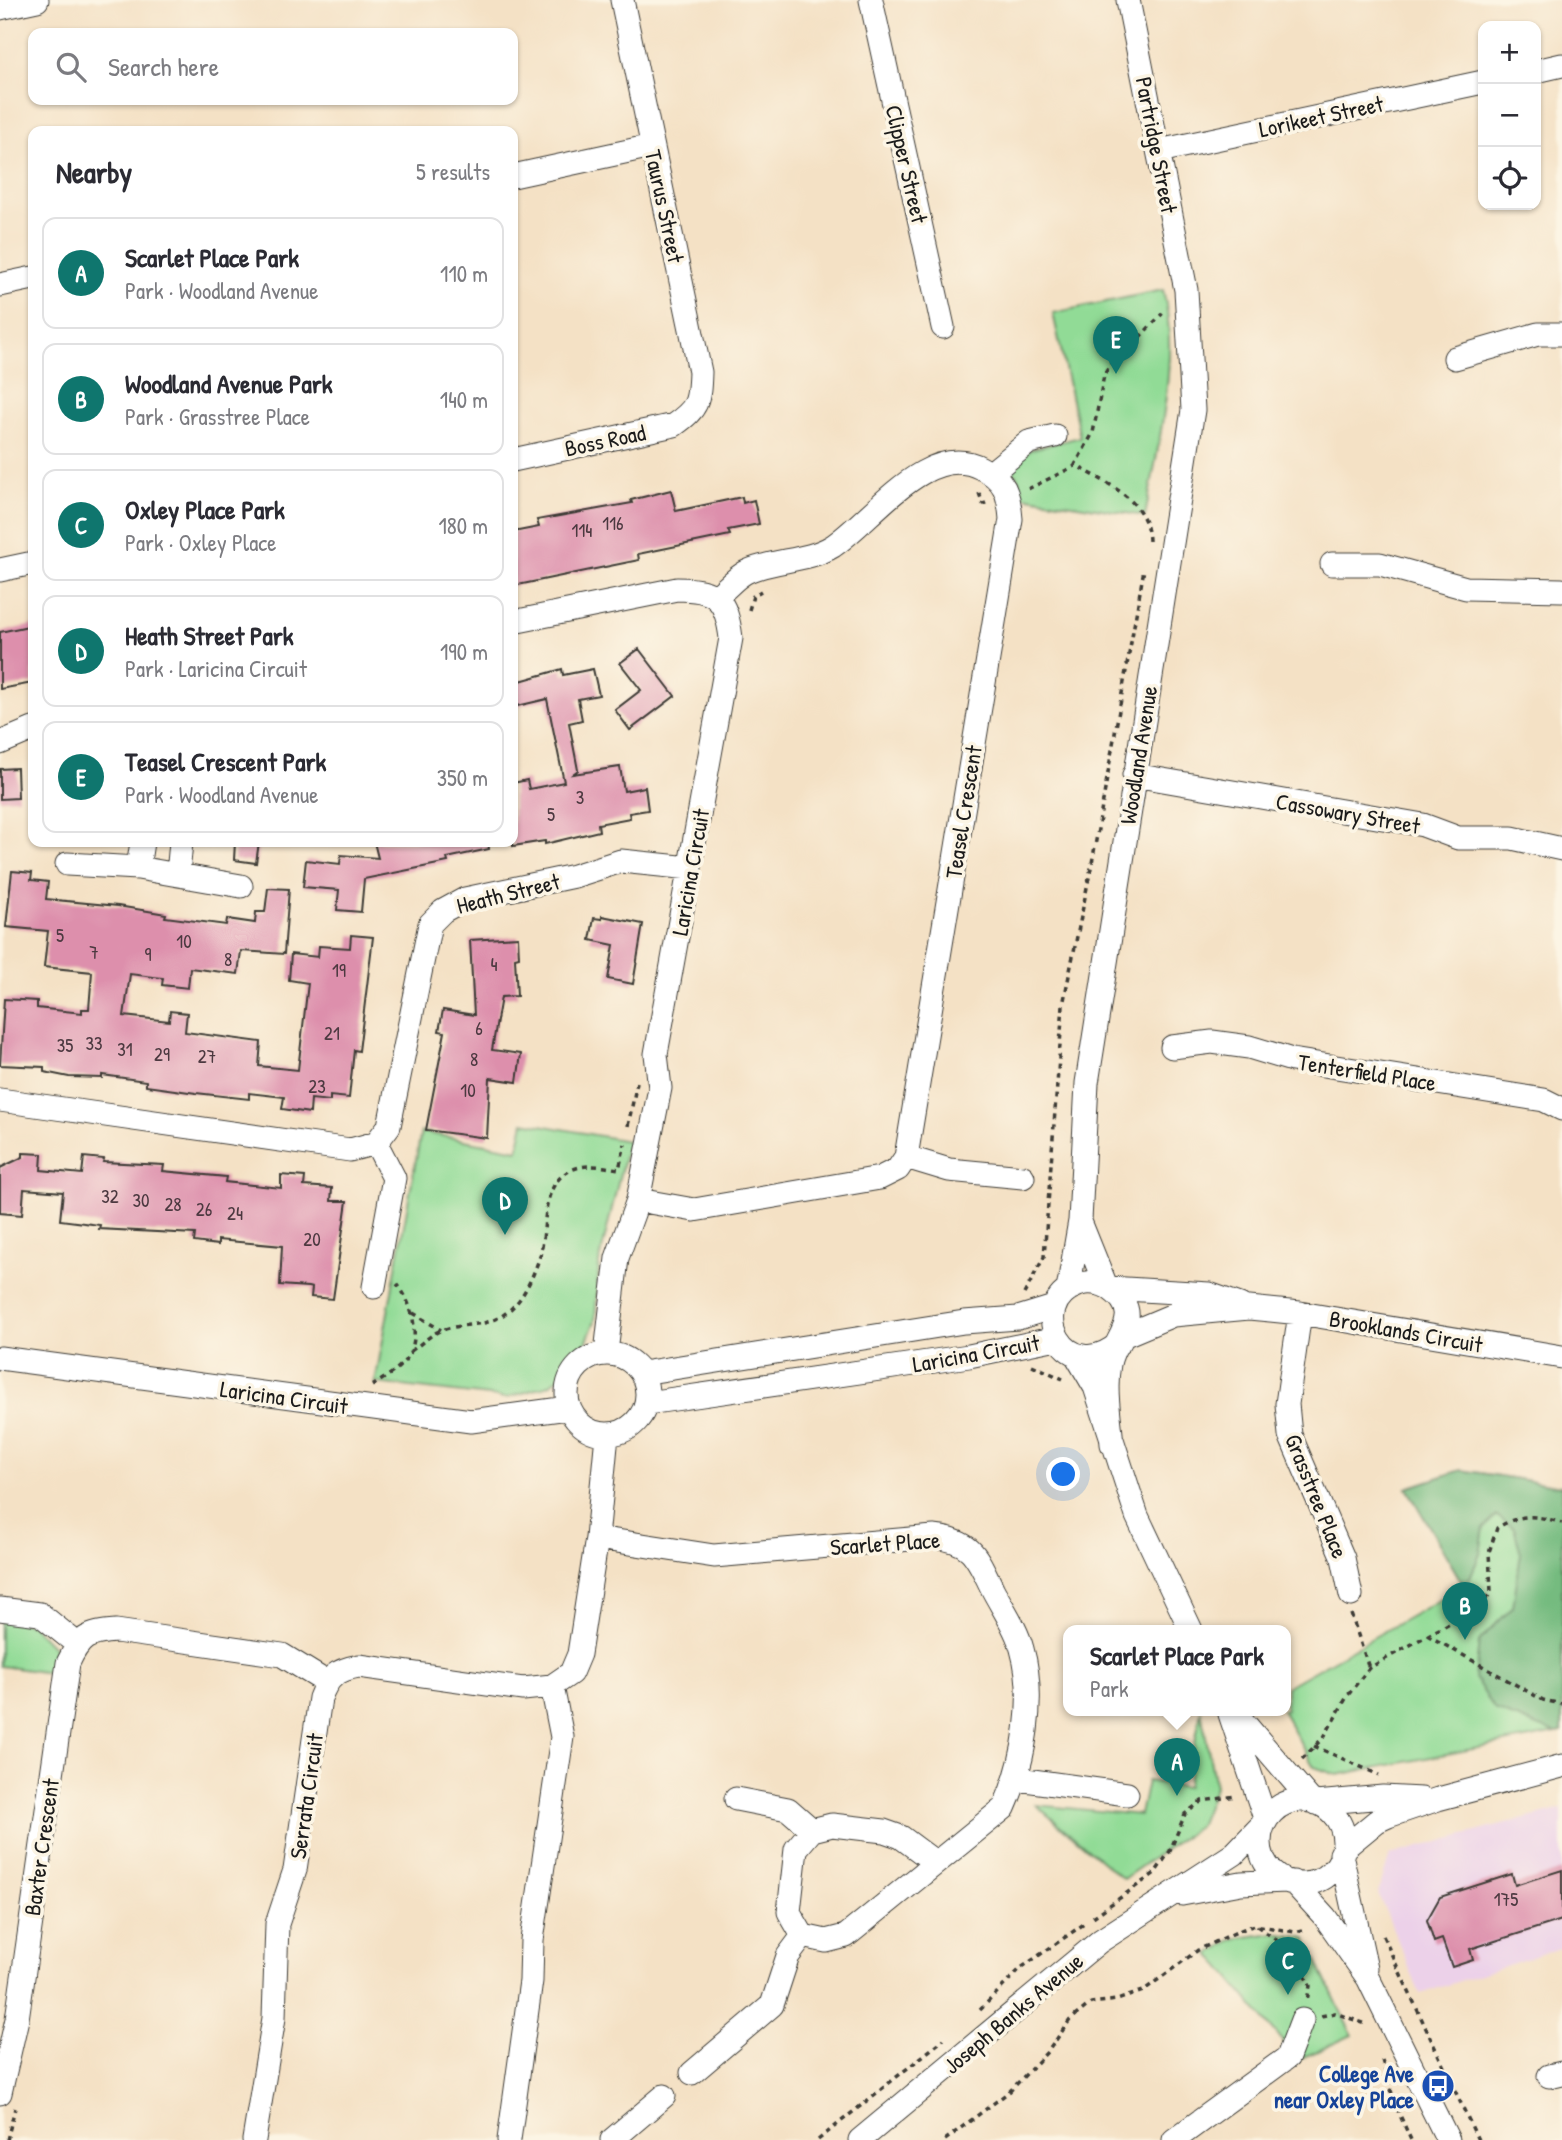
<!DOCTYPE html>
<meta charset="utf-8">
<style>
body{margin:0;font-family:"Patrick Hand",sans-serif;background:#f7f7f7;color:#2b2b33}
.controls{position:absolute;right:21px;top:21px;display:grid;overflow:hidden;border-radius:14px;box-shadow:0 2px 5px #0004}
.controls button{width:63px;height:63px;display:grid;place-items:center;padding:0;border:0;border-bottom:2px solid #e1e1e2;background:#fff;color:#2b2b33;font:35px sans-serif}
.you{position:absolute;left:1064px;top:1475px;width:24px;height:24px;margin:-18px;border:5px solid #fff;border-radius:50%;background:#1a73e8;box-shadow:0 0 0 10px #1a73e833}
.badge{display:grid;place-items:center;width:46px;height:46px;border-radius:50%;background:#0f766e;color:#fff;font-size:23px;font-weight:700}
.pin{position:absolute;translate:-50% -58px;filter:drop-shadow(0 2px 4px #0008)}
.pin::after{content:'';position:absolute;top:37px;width:24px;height:21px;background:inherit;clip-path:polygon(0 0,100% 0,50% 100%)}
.popup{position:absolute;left:1063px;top:1625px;width:228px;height:91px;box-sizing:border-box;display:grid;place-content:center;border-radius:14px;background:#fff;filter:drop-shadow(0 2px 5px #0005);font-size:23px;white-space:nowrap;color:#7c7c81}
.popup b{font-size:26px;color:#2b2b33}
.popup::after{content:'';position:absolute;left:50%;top:100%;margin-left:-14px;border:14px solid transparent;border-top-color:#fff}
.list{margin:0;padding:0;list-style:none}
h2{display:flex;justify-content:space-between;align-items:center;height:91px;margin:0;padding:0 28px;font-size:30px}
h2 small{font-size:23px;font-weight:400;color:#7c7c81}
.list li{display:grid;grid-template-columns:46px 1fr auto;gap:21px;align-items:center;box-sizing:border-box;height:112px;margin:0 14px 14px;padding:0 14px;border:2px solid #e1e1e2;border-radius:14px}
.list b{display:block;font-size:26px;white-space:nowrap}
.list p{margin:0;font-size:23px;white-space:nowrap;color:#7c7c81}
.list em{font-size:23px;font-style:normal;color:#7c7c81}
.icon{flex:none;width:38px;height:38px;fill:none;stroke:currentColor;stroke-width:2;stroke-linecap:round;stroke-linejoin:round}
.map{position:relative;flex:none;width:1562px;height:2140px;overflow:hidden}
.search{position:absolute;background:#fff;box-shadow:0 2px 5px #0004;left:28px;top:28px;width:490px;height:77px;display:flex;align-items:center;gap:18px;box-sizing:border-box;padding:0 24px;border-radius:14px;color:#7c7c81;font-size:26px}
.panel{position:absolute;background:#fff;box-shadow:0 2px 5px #0004;left:28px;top:126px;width:490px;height:721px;border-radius:14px}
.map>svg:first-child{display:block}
</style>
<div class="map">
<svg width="1562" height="2140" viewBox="0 0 1562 2140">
<rect width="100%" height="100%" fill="#fcf5e5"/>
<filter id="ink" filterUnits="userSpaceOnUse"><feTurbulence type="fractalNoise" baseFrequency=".0143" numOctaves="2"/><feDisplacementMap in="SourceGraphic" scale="14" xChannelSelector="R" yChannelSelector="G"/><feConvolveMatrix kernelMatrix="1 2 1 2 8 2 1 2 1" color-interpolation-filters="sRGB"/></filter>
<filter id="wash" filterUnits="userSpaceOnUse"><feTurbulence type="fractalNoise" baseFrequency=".00686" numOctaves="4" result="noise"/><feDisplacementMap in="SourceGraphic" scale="28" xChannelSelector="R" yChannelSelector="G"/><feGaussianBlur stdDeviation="1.57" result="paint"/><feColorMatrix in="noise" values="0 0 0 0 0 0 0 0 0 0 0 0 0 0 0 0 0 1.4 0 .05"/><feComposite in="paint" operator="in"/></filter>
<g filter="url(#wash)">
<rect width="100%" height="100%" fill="#f4e1c5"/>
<path fill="#ecd1e9" d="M1562 1809V1947L1420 1994 1378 1893 1390 1855Z"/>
<path fill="#91db96" stroke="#567c59" stroke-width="2" d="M1163 290C1180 355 1158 449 1145 516L1023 496 1019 480 1008 462 1032 449 1080 437 1053 313Z
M524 1122 628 1141 599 1263 595 1321 578 1363 549 1385 506 1398 375 1383 421 1132 518 1150Z
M1461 1470 1562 1486V1732L1337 1775 1314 1767 1282 1710H1286V1687L1464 1586 1407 1488Z
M0 1620 31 1624 54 1648 50 1673 0 1666Z
M1201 1710 1215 1786 1199 1826 1123 1879 1036 1805 1140 1815 1147 1781 1187 1787Z
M1273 1933 1306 1938 1352 2035 1298 2060 1210 1954 1233 1939Z"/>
<path fill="#74bb7f" stroke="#486c4e" stroke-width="2" d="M1461 1470 1562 1486V1732L1556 1733 1495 1710 1475 1678 1479 1641 1513 1607 1521 1553 1514 1528 1497 1516 1484 1528 1480 1554 1469 1580 1461 1581 1407 1488Z"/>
<g id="blocks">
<path fill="#dd8fac" d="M671 490 676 511 742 497 743 503 754 500 759 524 728 530 730 535 638 554 639 560 513 586V532L539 527 537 520 632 503 631 500Z
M33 625V683L0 689V632Z
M639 649 675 696 630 730 615 710 641 690 620 663Z
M562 669 563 675 593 669 599 695 578 699 582 720 569 723 578 770 573 774 620 767 624 791 645 787 648 810 629 813 630 818 598 824 599 831 545 844V841L513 846V783L527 780 529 789 564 782 547 699 513 707V683Z
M17 768 18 798 0 799V769Z
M235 842H259L256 863 234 860Z
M374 842H488L489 849 447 858 448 862 364 879 361 912 337 910 339 890 303 887 306 860 340 864 341 855 378 858Z
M12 871 32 873 31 880 48 882 46 899 118 906 166 914 165 917 226 925 227 919 255 923 256 912H265L268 888 289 889 284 954 241 951 238 974 190 968 188 988 162 985 163 978 130 974 124 1016 169 1021 170 1011 187 1013 185 1032 261 1042 259 1066 298 1070 308 983 289 980 291 954 318 957 319 946 350 948 351 935 373 937 359 1051 354 1050 349 1098 330 1096V1101L311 1099 310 1113 282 1109 284 1097 249 1093V1099L196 1093 146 1086V1081L102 1075V1078L69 1077 44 1072V1067L0 1065 4 999 37 1001V1008L82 1013V1009H89L92 972 44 967 48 931 6 927Z
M602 916 643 924 633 984 608 979 614 945 590 940 594 918 602 919Z
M518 937 519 957 515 958 517 996 501 997 492 1050 521 1054 517 1082 490 1078 487 1138 426 1130 445 1032 439 1031 443 1010 474 1015 470 940Z
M23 1153 42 1154 41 1170 82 1174 84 1157 104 1159 103 1162 164 1165 163 1171 226 1177 225 1182 281 1188V1175L305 1177 304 1186 332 1188 331 1201H347L333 1299 311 1297 312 1288 308 1287 280 1285 282 1246 218 1240V1245L194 1242 195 1234 99 1229 100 1225 60 1220 63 1192 24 1189 22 1215 0 1213V1168L23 1157Z
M1562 1870V1920L1470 1949 1473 1960 1452 1967 1442 1939 1434 1942 1427 1920 1440 1897 1512 1874 1515 1885Z"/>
</g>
</g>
<g filter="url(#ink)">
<use href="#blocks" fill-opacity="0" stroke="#3c3a35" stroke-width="2"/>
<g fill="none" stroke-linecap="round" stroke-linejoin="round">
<defs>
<path id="minor" d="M871 0 943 327
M0 8 37 0
M1536 71 1562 65
M1159 151 1483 82
M513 176 652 146
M0 285 33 278
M1455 358 1538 334H1562
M513 460 674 425C698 408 699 402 700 372L622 0
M991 473 1029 442 1055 436
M1332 564H1380L1466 588 1562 590
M0 570 33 563
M513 622 677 589C717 589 726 599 731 638L656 1054 660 1088 638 1200 617 1258 606 1353
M0 743 33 729
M1134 775 1423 825 1458 838H1512L1562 849
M142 842 138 868 241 886
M67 864 138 868
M178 874 181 842
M1172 1047 1212 1042 1249 1047 1292 1060 1544 1100 1562 1109
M0 1100 350 1150 376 1143 389 1126 430 924 443 911 465 899 574 876 621 861 690 868
M906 1157 949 1170 1023 1177
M638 1200 694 1210 880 1178 898 1169 906 1157 1011 519C1009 494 1005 479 981 468 928 440 873 519 833 546 807 562 773 559 746 572 736 577 726 589 717 596
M1081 1224 1106 1286
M374 1287 394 1178 376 1143
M1109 1288 1209 1294 1240 1305
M1068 1290 1080 1221 1087 1083 1193 410 1186 290 1128 0
M1300 1313 1287 1404 1290 1435 1343 1558 1351 1595
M1123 1336 1173 1315 1249 1308 1300 1313 1562 1357
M567 1394a40 40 0 1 1 80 0a40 40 0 1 1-80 0Z
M1076 1355 1095 1387 1137 1516 1191 1630
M0 1358 471 1421 568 1408
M642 1373 964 1322 1018 1318 1054 1307
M647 1403 969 1356 1057 1338
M1112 1444C1110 1419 1104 1390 1109 1364 1113 1338 1148 1315 1109 1288 1101 1283 1088 1281 1078 1285 1023 1305 1067 1390 1120 1342
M597 1538 714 1556 934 1537C974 1541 977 1558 993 1590 1003 1609 1017 1629 1022 1649 1036 1698 1025 1762 1004 1808L846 1936 826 1941 803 1936 789 1912 796 1849 812 1830 832 1825 884 1831 901 1837 936 1863
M0 1609 40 1614 77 1644
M1233 1710 1311 1801
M1230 1714 1266 1821
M1018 1779 1127 1794
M736 1799 788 1809 812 1830
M1260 1842a42 42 0 1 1 84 0a42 42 0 1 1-84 0Z
M1316 1803 1383 1797 1421 1799
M1343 1849 1377 1821 1388 1816 1438 1799 1562 1766
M1341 1854 1366 1968
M1293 1882 1325 1917 1368 1978 1448 2140
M1182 1894 1241 1883 1287 1881
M692 2073 772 2005 788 1956 803 1936
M1549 2076 1562 2073
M0 2093 17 2019 68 1663C80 1637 87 1633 116 1631L282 1655 326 1682
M254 2140 274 2018 277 1924 295 1870 320 1698C328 1676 337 1670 359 1666L523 1689 552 1686 571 1673 579 1654 597 1538 607 1435
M509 2140 531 1981 532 1940 562 1737 552 1686
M612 2140 664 2096
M860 2140 1100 1941 1234 1854 1263 1824
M1174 2140 1288 2057 1302 2020"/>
</defs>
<use href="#minor" stroke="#3c3a35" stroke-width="25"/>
<path stroke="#3c3a35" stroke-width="3.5" stroke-dasharray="5 5" stroke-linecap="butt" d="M1028 489 1075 466
M979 493 983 504 988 502
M1149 541C1148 500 1107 483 1075 465L1093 433 1104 375 1116 355 1133 344 1163 313
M749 610 753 596 761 591
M628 1126 637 1082
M1024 1294 1044 1257 1063 1005 1092 863 1144 569
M413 1313 441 1330
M411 1351C420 1345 432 1333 442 1330 473 1320 493 1332 519 1300 528 1288 535 1271 540 1256 548 1228 539 1185 571 1170 586 1163 604 1167 619 1169L625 1144
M1032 1365 1063 1379
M372 1386C386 1377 402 1368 410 1353 420 1333 411 1300 397 1284
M1351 1614 1369 1668
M1427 1635 1543 1700 1562 1704
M1314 1746 1379 1775
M1302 1759 1324 1737 1348 1695 1369 1668 1482 1605 1491 1592 1489 1552 1497 1528C1521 1513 1536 1515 1562 1523
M1093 1917 1155 1873 1170 1851 1185 1814 1202 1801 1236 1796
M1257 1926 1293 1952 1310 1986 1307 2000
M1383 1936 1478 2140
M980 2010 1021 1968 1084 1924
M1321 2016 1335 2013 1366 2024
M1382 2060 1395 2104 1411 2140
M7 2140 15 2108
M818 2140 944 2039
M945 2140 1010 2091 1049 2050 1070 2020 1091 2003 1117 2000 1143 1991 1198 1950 1241 1930 1255 1925 1295 1932 1307 1929"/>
<use href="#minor" stroke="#fff" stroke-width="23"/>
</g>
</g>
<defs>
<symbol id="bus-disc" viewBox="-11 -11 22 22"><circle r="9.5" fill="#1a4fb4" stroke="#fcf5e5"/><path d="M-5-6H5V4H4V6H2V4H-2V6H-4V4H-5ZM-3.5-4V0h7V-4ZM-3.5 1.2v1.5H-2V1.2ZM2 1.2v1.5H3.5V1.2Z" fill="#fff"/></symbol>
</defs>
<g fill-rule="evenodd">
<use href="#bus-disc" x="1419" y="2067" width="38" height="38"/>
</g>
<g text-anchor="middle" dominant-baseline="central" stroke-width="7" stroke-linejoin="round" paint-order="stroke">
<g font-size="19" fill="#4c3940">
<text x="613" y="523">116</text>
<text x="582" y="530">114</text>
<text x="580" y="797">3</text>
<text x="551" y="814">5</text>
<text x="60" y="935">5</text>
<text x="184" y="941">10</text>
<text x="94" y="952">7</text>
<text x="148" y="954">9</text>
<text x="228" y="959">8</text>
<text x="494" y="964">4</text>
<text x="339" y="970">19</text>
<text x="479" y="1028">6</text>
<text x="332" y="1033">21</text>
<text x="94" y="1043">33</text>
<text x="65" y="1045">35</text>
<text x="125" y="1049">31</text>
<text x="162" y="1054">29</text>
<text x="207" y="1056">27</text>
<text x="474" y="1059">8</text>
<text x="317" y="1086">23</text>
<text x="468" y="1090">10</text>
<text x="110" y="1196">32</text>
<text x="141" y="1200">30</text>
<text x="173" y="1204">28</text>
<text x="204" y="1209">26</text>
<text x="235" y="1213">24</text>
<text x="312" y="1239">20</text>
<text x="1506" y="1899">175</text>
</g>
<g font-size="23" fill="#1c1c1c" stroke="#fcf5e5">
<text transform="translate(1321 116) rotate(-12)">Lorikeet Street</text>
<text transform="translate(1157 145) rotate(79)">Partridge Street</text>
<text transform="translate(907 164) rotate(77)">Clipper Street</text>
<text transform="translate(665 206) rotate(78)">Taurus Street</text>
<text transform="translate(605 440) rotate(-12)">Boss Road</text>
<text transform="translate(1138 755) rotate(-81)">Woodland Avenue</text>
<text transform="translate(963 812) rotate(-81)">Teasel Crescent</text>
<text transform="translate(1348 813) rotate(10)">Cassowary Street</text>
<text transform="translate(690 872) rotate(-80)">Laricina Circuit</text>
<text transform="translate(508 893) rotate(-14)">Heath Street</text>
<text transform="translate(1367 1072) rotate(9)">Tenterfield Place</text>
<text transform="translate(1406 1331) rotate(10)">Brooklands Circuit</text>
<text transform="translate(976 1353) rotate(-10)">Laricina Circuit</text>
<text transform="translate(284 1397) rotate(8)">Laricina Circuit</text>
<text transform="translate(1317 1496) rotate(68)">Grasstree Place</text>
<text transform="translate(885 1543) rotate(-4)">Scarlet Place</text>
<text transform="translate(306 1796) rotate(-82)">Serrata Circuit</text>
<text transform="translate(41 1847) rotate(-82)">Baxter Crescent</text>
<text transform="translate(1013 2013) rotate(-40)">Joseph Banks Avenue</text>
</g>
<g font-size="23" font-weight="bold" fill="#164399" stroke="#fcf5e5" text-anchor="end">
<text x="1414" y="2073">College Ave<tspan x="1414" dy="26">near Oxley Place</tspan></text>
</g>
</g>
</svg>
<div class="controls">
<button>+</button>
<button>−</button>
<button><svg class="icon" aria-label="locate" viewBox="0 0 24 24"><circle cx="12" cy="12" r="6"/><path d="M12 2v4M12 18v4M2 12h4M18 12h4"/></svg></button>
</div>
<div class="you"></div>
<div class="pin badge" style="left:1177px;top:1796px">A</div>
<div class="popup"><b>Scarlet Place Park</b>Park</div>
<div class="pin badge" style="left:1465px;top:1640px">B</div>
<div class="pin badge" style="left:1288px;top:1995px">C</div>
<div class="pin badge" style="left:505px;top:1235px">D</div>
<div class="pin badge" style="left:1116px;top:374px">E</div>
<div class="search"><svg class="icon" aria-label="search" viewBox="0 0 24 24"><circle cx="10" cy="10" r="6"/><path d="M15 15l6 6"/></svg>Search here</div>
<section class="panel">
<h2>Nearby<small>5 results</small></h2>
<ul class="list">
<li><span class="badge">A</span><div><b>Scarlet Place Park</b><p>Park · Woodland Avenue</p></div><em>110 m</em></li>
<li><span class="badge">B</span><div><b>Woodland Avenue Park</b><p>Park · Grasstree Place</p></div><em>140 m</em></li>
<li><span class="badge">C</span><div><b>Oxley Place Park</b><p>Park · Oxley Place</p></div><em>180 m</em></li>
<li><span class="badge">D</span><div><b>Heath Street Park</b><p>Park · Laricina Circuit</p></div><em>190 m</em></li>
<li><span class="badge">E</span><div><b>Teasel Crescent Park</b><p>Park · Woodland Avenue</p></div><em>350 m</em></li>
</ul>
</section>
</div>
